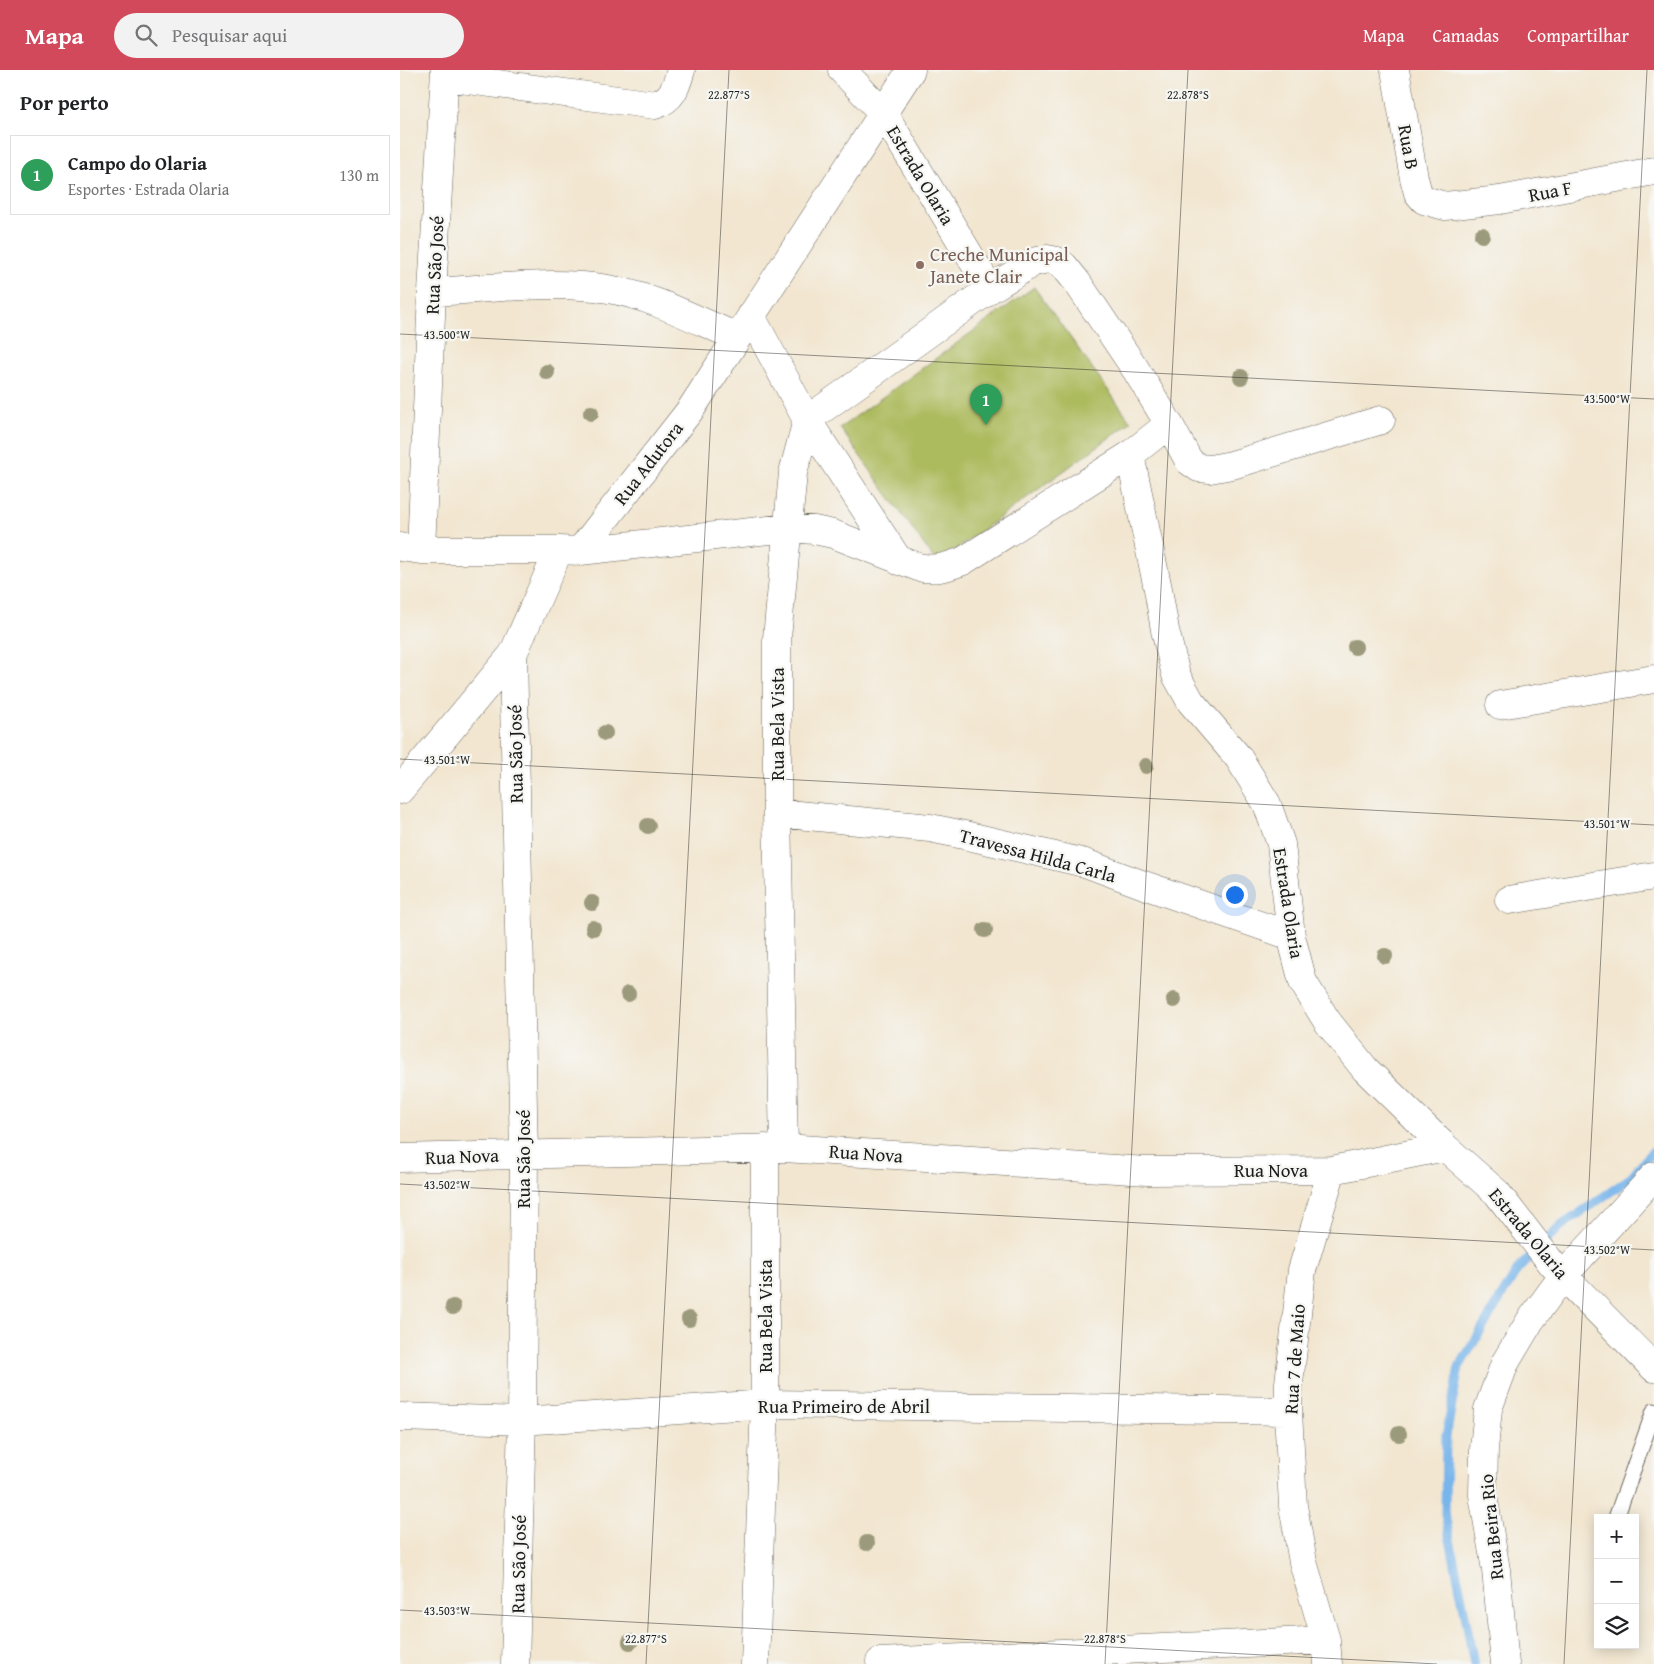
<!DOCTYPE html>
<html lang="pt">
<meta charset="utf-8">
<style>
body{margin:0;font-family:"Gentium Book Plus",serif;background:#f2f2f2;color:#202124}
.controls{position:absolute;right:15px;bottom:15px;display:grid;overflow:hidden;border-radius:0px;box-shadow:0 2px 12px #0003}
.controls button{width:45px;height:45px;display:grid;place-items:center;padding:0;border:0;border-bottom:1px solid #e0e0e0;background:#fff;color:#202124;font:25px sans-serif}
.you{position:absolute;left:834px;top:824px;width:18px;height:18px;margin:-12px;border:4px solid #fff;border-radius:50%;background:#1a73e8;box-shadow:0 0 0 8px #1a73e833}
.badge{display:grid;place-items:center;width:32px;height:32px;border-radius:50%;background:#d1495b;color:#fff;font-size:16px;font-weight:700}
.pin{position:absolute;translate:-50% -41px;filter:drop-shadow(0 1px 2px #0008)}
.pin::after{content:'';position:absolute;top:26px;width:18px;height:15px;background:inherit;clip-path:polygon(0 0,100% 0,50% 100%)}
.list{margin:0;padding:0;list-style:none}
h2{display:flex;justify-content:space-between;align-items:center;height:65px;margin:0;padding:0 20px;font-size:21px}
h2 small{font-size:16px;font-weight:400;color:#757577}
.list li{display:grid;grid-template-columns:32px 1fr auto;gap:15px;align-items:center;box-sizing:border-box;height:80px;margin:0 10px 10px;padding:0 10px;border:1px solid #e0e0e0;border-radius:0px}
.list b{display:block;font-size:19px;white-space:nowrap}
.list p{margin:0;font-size:16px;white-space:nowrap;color:#757577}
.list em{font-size:16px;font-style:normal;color:#757577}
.icon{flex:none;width:28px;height:28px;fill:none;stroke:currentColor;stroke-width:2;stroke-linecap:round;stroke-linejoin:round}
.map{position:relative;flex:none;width:1254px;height:1594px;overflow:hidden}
header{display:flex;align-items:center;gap:30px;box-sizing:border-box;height:70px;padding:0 25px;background:#d1495b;color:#fff}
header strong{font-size:24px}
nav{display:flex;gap:28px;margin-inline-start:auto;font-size:18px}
.search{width:350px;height:45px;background:#f2f2f2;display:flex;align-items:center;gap:12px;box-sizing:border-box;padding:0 18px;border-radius:28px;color:#757577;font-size:19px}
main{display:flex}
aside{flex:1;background:#fff}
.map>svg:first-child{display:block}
</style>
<header>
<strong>Mapa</strong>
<div class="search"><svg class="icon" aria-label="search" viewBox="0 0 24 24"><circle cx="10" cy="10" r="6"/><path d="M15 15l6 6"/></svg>Pesquisar aqui</div>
<nav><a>Mapa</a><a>Camadas</a><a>Compartilhar</a></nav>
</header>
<main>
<aside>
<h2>Por perto<small></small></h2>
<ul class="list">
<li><span class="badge" style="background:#2e9e5b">1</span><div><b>Campo do Olaria</b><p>Esportes · Estrada Olaria</p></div><em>130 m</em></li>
</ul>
</aside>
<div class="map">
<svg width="1254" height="1594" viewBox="0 0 1254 1594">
<rect width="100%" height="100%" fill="#f6f6f2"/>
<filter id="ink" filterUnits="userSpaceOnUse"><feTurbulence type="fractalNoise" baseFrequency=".02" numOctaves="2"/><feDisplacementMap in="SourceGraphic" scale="10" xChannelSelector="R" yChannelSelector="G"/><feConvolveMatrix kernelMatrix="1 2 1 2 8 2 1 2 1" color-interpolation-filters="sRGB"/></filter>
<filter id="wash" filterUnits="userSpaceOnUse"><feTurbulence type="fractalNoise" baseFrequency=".0096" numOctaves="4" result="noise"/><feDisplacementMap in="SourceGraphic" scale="20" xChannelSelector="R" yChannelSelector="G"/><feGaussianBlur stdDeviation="1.12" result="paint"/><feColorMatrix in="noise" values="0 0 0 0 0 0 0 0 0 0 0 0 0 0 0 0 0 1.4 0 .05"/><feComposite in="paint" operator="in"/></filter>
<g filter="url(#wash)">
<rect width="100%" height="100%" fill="#f2e6d0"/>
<path fill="#adbb5e" stroke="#646c3d" d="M634 217 731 352 537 493 440 358Z"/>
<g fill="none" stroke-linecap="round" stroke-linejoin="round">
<path stroke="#78b5eb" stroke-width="9" d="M1074 1594 1064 1539 1045 1445 1046 1366 1059 1297 1118 1199 1161 1156 1229 1109 1254 1080"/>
</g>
</g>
<g filter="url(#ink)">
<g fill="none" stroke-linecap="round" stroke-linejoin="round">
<defs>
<path id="service" d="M1216 1448 1254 1341"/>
<path id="minor" d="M442 0 484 44 590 219
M995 0 1014 108 1018 123 1024 130 1045 136 1100 130 1254 101
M45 7 255 35C273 29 276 17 281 0
M32 222C88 219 152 210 208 219 252 226 296 250 337 267
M351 246 407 350 499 491
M407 350 590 219 634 192 647 189 657 191 664 196 677 212 736 300 769 354 789 391 799 398 810 399 832 395 981 350
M730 385 758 519 765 560 776 605 791 632 838 687 867 734 881 774 891 866 903 912 927 951 965 999 1045 1077 1097 1123 1153 1195 1254 1298
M0 477 21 480H159
M21 480 32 222 45 0
M180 481 387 458 414 460 433 464 518 497C536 501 546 497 563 491L730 385 769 354
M113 584 124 1084 122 1351 115 1594
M1100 635 1254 609
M0 720 113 584 159 480 180 481 291 339 511 0
M377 743 530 758 564 765 685 793 744 815 891 866
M1109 830 1254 806
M384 1078 377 743V568L393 403 407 350
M0 1088 384 1078 747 1101 932 1100
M0 1347 122 1351 365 1334 888 1341
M480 1592 926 1570
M355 1594 365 1334V1078
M928 1594 926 1570 903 1492 893 1436 888 1341 889 1313 902 1200 932 1100 1045 1077
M1105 1594 1096 1500 1083 1425 1084 1379 1088 1339 1105 1293 1130 1251 1163 1206 1254 1106"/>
</defs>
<use href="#service" stroke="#67635b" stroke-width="17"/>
<use href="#minor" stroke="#67635b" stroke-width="29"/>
<use href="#service" stroke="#fff" stroke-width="15"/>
<use href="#minor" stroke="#fff" stroke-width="28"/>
</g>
<g fill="#9c9a7b">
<circle cx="1082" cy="165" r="8"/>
<circle cx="147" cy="302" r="8"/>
<circle cx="841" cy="307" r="8"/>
<circle cx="191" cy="343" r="8"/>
<circle cx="955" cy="577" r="8"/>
<circle cx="205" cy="663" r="8"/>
<circle cx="746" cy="696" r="8"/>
<circle cx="248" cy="756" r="8"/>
<circle cx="192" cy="833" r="8"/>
<circle cx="193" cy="858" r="8"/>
<circle cx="585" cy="860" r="8"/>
<circle cx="985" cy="886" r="8"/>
<circle cx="228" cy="924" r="8"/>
<circle cx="774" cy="930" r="8"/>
<circle cx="53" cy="1237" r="8"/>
<circle cx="289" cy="1249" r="8"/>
<circle cx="999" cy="1364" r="8"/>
<circle cx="467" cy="1473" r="8"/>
<circle cx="230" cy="1572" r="8"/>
</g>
</g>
<path fill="none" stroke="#1c1c1c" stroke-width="1" stroke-opacity="0.45" d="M0 264 1254 329M0 689 1254 755M0 1114 1254 1180M0 1540 1037 1594M246 1594 329 0M705 1594 788 0M1164 1594 1247 0"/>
<circle fill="#8d6e63" stroke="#f6f6f2" stroke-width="2" cx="520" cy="195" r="5"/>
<g text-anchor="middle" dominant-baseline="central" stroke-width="4.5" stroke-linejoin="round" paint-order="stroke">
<g font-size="19" fill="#1c1c1c" stroke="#f6f6f2">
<text transform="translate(1009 77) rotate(80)">Rua B</text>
<text transform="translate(521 105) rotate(59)">Estrada Olaria</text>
<text transform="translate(1150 121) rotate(-11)">Rua F</text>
<text transform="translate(34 195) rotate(-87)">Rua São José</text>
<text transform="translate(248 393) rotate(-52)">Rua Adutora</text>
<text transform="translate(377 654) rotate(-90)">Rua Bela Vista</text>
<text transform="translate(115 684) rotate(-91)">Rua São José</text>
<text transform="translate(638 785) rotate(15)">Travessa Hilda Carla</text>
<text transform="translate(889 833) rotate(81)">Estrada Olaria</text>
<text transform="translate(466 1083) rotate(4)">Rua Nova</text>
<text transform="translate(62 1086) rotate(-2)">Rua Nova</text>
<text transform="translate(123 1089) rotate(-90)">Rua São José</text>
<text x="871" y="1100">Rua Nova</text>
<text transform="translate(1129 1163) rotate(50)">Estrada Olaria</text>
<text transform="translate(365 1246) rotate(-90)">Rua Bela Vista</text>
<text transform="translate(894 1289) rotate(-86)">Rua 7 de Maio</text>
<text x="444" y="1336">Rua Primeiro de Abril</text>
<text transform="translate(1091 1457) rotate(-96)">Rua Beira Rio</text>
<text transform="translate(118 1494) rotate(-89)">Rua São José</text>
</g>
<g font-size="19" fill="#785e54" stroke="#f6f6f2" text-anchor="start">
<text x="530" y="184">Creche Municipal<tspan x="530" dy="22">Janete Clair</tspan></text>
</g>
</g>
<g font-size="12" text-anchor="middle" fill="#1c1c1c" stroke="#f6f6f2" stroke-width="4.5" stroke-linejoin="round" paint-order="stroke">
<text x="329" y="29">22.877°S</text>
<text x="788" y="29">22.878°S</text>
<text x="47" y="269">43.500°W</text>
<text x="1207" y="333">43.500°W</text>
<text x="47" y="694">43.501°W</text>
<text x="1207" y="758">43.501°W</text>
<text x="47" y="1119">43.502°W</text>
<text x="1207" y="1184">43.502°W</text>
<text x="47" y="1545">43.503°W</text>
<text x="246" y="1573">22.877°S</text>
<text x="705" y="1573">22.878°S</text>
</g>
</svg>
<div class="controls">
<button>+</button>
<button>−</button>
<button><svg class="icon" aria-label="layers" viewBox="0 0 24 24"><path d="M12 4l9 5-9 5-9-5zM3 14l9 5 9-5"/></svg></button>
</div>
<div class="you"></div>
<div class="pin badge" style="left:586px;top:355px;background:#2e9e5b">1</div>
</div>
</main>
